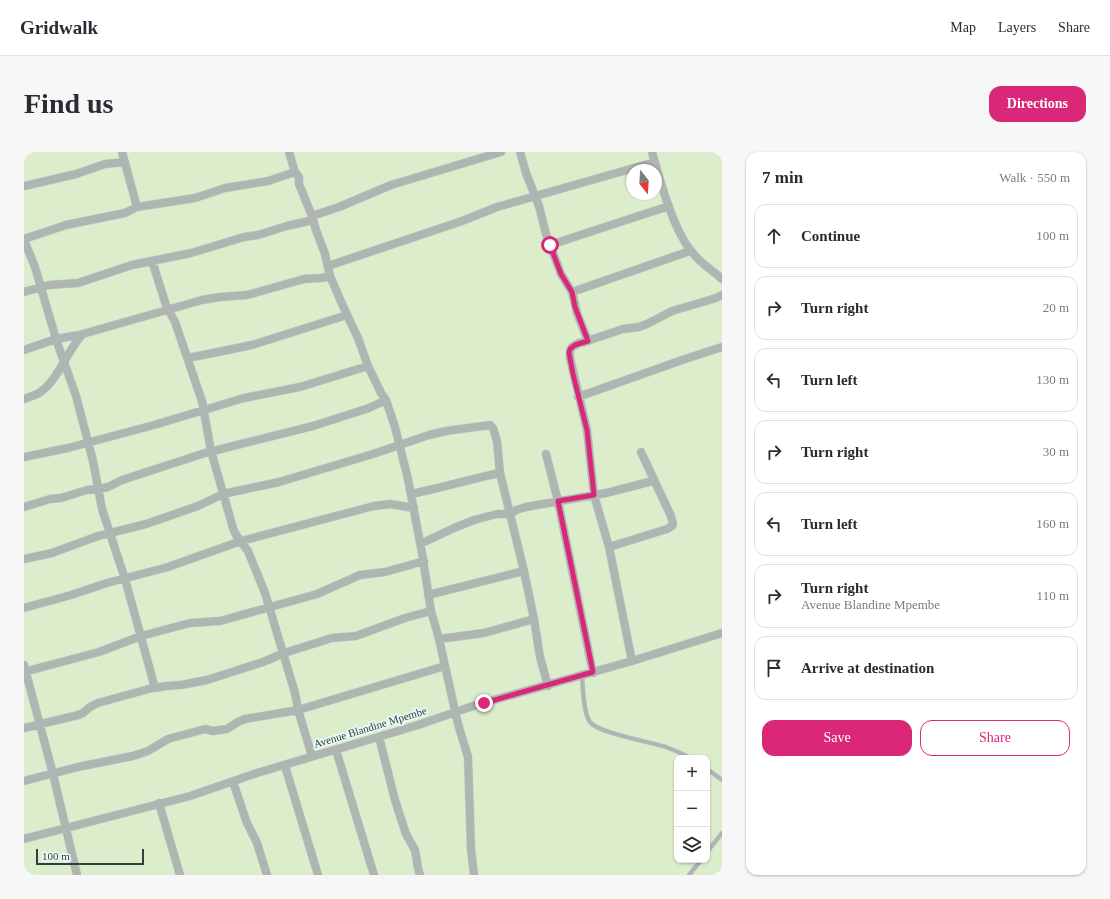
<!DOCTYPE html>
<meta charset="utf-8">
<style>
body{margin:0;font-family:Georgia,serif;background:#f7f7f7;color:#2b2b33}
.controls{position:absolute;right:12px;bottom:12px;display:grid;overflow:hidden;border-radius:8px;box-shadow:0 1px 3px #0004}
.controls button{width:36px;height:36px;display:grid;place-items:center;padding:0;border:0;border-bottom:1px solid #e1e1e2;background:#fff;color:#2b2b33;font:20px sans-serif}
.compass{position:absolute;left:602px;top:12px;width:36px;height:36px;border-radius:50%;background:#fff;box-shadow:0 1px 3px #0004;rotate:163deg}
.scale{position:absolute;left:12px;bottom:10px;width:108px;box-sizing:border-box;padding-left:4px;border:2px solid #363d3c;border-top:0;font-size:11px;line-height:14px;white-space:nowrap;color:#363d3c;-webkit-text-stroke:3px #e9fbf9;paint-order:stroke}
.stop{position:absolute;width:12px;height:12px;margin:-9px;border:3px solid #db2777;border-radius:50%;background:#fff}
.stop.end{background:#db2777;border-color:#fff;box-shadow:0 1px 4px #0008}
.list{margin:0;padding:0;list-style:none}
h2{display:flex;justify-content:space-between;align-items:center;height:52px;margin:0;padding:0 16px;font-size:17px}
h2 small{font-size:13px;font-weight:400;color:#7c7c81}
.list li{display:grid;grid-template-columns:26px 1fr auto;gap:12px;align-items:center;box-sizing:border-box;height:64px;margin:0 8px 8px;padding:0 8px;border:1px solid #e1e1e2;border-radius:12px}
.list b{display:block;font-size:15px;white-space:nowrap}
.list p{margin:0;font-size:13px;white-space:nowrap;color:#7c7c81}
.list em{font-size:13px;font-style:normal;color:#7c7c81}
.actions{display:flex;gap:8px;padding:12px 16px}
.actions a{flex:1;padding:9px 0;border:1px solid #db2777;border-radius:12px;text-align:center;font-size:14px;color:#db2777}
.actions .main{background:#db2777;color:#fff}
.icon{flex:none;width:22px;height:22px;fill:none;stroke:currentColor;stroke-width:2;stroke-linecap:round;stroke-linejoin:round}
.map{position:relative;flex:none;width:698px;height:723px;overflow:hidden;border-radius:12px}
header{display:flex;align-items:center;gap:24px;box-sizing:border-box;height:56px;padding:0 20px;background:#fff;border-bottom:1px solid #e1e1e2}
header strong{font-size:19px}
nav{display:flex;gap:22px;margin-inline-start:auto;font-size:14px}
.intro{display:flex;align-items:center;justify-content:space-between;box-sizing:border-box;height:96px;padding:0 24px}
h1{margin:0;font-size:28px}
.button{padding:10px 18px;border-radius:12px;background:#db2777;color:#fff;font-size:14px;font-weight:700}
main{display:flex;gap:24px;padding:0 24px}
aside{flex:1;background:#fff;border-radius:12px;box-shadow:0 1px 3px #0004}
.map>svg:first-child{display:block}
</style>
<header>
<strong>Gridwalk</strong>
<nav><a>Map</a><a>Layers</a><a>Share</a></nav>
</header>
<div class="intro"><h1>Find us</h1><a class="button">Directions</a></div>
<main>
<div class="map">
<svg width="698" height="723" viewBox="0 0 698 723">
<rect width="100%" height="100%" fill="#e9fbf9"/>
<path fill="#dbedcb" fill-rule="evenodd" d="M0 0H698V723H0ZM608 18H632V42H608ZM653 606H683V708H653Z"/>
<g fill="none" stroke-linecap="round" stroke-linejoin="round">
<defs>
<path id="lane" d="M558 524C559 536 559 560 566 570 574 581 626 590 642 595 650 598 659 602 667 606
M683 617 698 628
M683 700 698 681
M665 723 677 708
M695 723 698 719"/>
<path id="street" d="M98 0 113 55
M265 0 271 20 275 25V32L288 64 292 78 301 102 306 124 318 152 334 186 344 214 357 241 362 248 371 275 384 327 398 401 407 459 415 487 434 572 444 605 447 697 450 723
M496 0 502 21 515 54 522 82 537 122 548 140 553 161 564 189
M628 0C636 28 649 78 668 100 676 111 688 118 698 127
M0 34 52 22 81 12 101 10
M288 64 315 55 367 33 477 0
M0 87 42 73 101 61 113 55 171 46 201 36 244 29 271 20
M0 88 11 115 32 187 52 244 69 309 78 357 101 427 131 536H128L74 551 66 555 59 561 54 563 0 576
M526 93 645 54
M128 109 142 153 151 170 178 249 187 299 209 376 212 383 224 399 241 441 271 541 274 558 288 604
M304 114 438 69 473 55 631 10
M0 140 25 133 54 131 108 113 167 101 220 85 234 83 263 74 289 68
M548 140 666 99
M0 198 32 187 55 183 178 148 196 145 223 143 280 127 297 126 306 124
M164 206 228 193 323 163
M554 245 661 207 698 195
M0 247C5 245 10 244 15 241 34 229 42 200 58 183
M522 302 534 349 569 521
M0 305 44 296 130 273 220 246 276 235 344 214
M387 342C417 336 446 327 476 321
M0 355 26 347 37 346 63 338 75 337 84 335 98 328 181 301 289 274 345 256 362 248
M396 392 430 376 450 368 473 362H487L492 358 502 355 582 341 629 329
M585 395 643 377 648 374 649 372 647 364 617 300
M0 407 28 401 74 384 122 372 174 354 199 342 255 330 349 302 405 283 422 279 466 273 469 276 473 289 476 321 500 419 510 467 516 505 524 534
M404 443 500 419
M0 456 47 443 83 431 144 415 217 389 350 354 366 352 390 356
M415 487 460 481 510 467
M608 509 585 395 570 343 563 278 546 206V199L548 195 555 191 560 190 599 177 615 175 623 172 648 159 692 146 698 143
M0 513 29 622 53 723
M0 520 75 500 117 484 166 471 196 469 293 442 336 423 361 420 400 409
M131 536 142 534 157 533 183 528 239 510 260 501 308 486 332 484 381 466 407 459
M355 585 371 648 382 682 391 698 394 716 396 723
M312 598 350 723
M261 614 294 723
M0 629 54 615 109 604 124 599 144 587 181 577 189 579 203 577 214 570 221 567 274 558 421 514
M209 630 223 671 233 691 243 723
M135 651 156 723
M0 687 166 644 233 621 391 574 452 553 608 509 698 481"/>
</defs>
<use href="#lane" stroke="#c5d5d3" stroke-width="5"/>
<use href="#street" stroke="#c5d5d3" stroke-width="9"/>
<use href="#lane" stroke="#afb5b1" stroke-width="4"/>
<use href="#street" stroke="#afb5b1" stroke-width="8"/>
</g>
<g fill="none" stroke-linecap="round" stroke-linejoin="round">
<path stroke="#db2777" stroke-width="5" d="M460 551 569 520 534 349 570 343 563 278 549 222 545 201 546 197 551 193 564 189 551 155 548 140 537 122 526 93"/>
</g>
<g text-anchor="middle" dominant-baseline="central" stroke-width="3.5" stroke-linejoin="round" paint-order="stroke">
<g font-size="11" fill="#363d3c" stroke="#e9fbf9">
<text transform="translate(346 575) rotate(-17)">Avenue Blandine Mpembe</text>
</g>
</g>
</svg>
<div class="controls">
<button>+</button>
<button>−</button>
<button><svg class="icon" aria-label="layers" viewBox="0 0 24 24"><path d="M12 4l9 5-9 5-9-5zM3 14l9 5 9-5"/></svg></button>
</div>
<svg class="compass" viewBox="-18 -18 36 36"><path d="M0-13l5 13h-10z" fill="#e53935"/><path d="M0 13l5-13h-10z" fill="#7c7c81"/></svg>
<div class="scale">100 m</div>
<div class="stop" style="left:526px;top:93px"></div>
<div class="stop end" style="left:460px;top:551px"></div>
</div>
<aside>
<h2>7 min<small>Walk · 550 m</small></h2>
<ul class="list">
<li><svg class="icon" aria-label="ahead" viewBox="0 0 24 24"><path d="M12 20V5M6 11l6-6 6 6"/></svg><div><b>Continue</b></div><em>100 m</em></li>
<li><svg class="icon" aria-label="right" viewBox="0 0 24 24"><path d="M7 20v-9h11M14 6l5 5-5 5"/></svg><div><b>Turn right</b></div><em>20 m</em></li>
<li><svg class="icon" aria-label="left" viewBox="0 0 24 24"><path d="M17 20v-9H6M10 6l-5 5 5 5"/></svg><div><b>Turn left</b></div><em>130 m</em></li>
<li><svg class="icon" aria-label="right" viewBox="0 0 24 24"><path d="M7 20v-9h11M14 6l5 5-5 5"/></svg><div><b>Turn right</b></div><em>30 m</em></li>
<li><svg class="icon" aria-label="left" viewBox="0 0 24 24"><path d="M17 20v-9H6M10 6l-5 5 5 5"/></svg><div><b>Turn left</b></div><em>160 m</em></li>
<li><svg class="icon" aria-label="right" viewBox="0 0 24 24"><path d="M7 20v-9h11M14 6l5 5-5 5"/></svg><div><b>Turn right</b><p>Avenue Blandine Mpembe</p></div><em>110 m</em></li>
<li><svg class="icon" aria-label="arrive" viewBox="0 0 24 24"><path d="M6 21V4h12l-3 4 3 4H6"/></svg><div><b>Arrive at destination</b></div></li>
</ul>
<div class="actions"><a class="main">Save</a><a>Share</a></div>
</aside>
</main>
